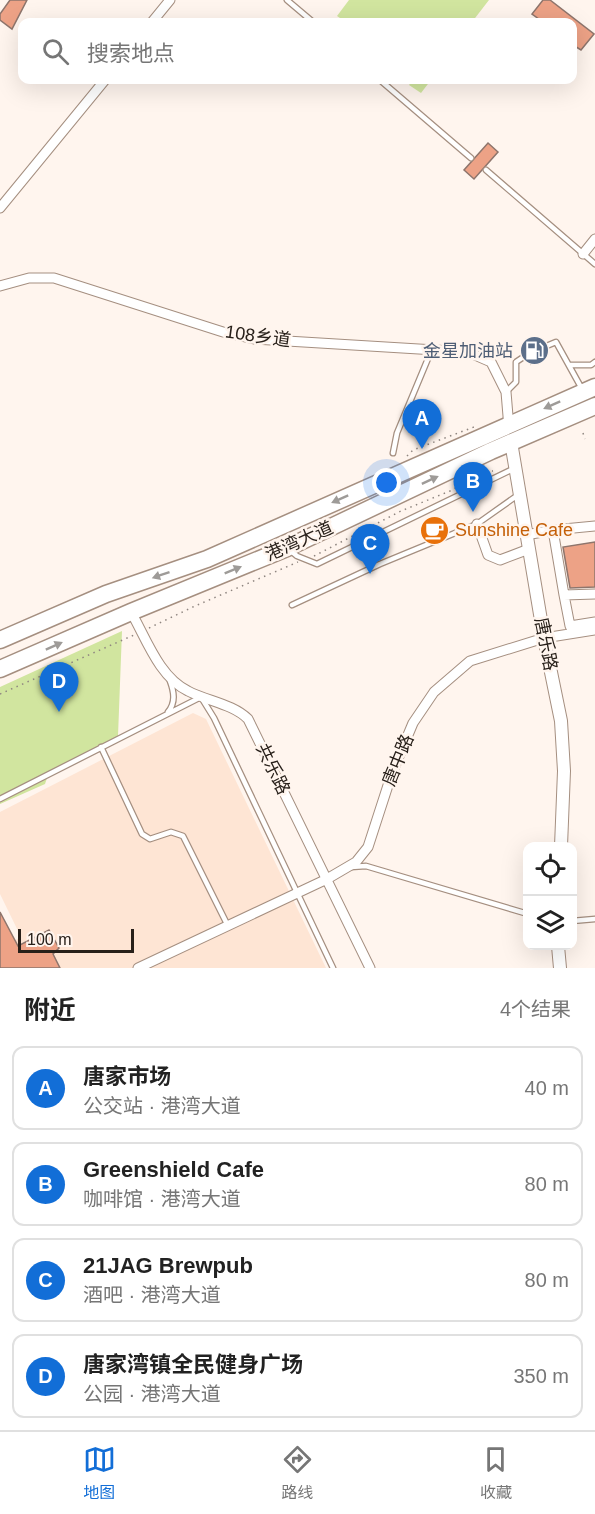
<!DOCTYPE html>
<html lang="zh">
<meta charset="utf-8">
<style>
body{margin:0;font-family:Arial,"Noto Sans SC",sans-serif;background:#f6f6f6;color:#222}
.controls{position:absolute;right:18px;bottom:18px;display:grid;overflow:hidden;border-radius:12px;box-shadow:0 6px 24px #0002}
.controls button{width:54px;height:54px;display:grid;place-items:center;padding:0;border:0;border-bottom:2px solid #e0e0e0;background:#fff;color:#222;font:30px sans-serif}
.scale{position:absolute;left:18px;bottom:15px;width:116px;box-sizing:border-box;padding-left:6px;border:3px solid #28201a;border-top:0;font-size:16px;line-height:21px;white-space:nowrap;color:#28201a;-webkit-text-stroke:4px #fff5ee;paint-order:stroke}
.you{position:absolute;left:387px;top:483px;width:21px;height:21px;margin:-15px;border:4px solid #fff;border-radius:50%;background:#1a73e8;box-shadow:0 0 0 9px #1a73e833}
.badge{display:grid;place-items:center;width:39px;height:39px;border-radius:50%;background:#126ed7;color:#fff;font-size:20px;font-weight:700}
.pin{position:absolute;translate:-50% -50px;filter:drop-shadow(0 2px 3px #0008)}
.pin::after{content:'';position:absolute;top:32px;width:21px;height:18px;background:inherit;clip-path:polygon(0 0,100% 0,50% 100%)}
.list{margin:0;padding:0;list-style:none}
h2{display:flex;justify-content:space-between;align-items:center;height:78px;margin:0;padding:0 24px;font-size:26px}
h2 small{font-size:20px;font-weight:400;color:#767676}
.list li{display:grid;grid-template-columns:39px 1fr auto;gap:18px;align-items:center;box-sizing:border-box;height:84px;margin:0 12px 12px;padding:0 12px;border:2px solid #e0e0e0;border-radius:12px}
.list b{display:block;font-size:22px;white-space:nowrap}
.list p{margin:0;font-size:20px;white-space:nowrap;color:#767676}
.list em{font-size:20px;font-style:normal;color:#767676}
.icon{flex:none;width:33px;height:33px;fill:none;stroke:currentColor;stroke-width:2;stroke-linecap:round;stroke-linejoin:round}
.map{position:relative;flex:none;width:595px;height:968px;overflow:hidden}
.search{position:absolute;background:#fff;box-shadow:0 6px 24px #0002;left:18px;right:18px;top:18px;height:66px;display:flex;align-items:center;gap:15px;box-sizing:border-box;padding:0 21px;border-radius:12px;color:#767676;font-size:22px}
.sheet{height:462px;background:#fff}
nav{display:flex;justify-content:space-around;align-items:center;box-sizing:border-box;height:84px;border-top:2px solid #e0e0e0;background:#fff;font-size:16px;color:#767676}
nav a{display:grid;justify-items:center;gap:3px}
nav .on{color:#126ed7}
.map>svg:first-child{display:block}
</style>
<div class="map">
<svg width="595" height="968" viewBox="0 0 595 968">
<rect width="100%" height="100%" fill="#fff5ee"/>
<path fill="#fee5d4" d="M193 713 206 719 326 968H0V949L21 937 0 894V812Z"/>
<path fill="#d1e59f" d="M349 0H489L472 22H346L337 16Z
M413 80H431L421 93 409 85Z
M122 631 118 736 49 772 45 784 0 804V687Z"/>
<path fill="#eda286" stroke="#8e756c" stroke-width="1.5" d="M10 0H27L12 29 0 20V14Z
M543 0H550L594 34 581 50 573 45V22H543L532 14Z
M488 143 498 152 474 179 464 170Z
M537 338 540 344V349L546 356 531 364 529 354 522 345Z
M595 542V587L570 588 563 547Z
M0 912 18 946 49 930 59 948 53 954 60 968H0Z"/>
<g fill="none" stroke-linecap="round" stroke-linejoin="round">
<defs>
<path id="lane" d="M287 0 313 22
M380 80 471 158
M486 170 595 264
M544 347 556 342 582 389
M569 365H591L595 362
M506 392 516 382V362L525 356
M393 453 397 433 432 349
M291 551 297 556 317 564 515 468
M292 605 380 564 477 524 518 495
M168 712C176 702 174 692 170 681
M101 747 142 834 150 839 171 832 183 836 227 924
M0 799 201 697 214 718 333 968
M351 867 366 866 528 914
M572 921 595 919"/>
<path id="street" d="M152 22 170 0
M0 208 105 80
M583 254 595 239
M0 286 29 278H54L223 332 254 339 468 352 491 362 506 392 509 428
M477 524 488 555 500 560 529 549
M553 530 564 595 595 594
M526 535 553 530 595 526
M564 595 570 626 595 622
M131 612C146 638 159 677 188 691 207 701 233 704 248 719L370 968
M138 968 327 879 356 862 368 847 392 773 413 723 434 692 470 661 544 638 595 630"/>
<path id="secondary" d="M511 442 544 638 561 721 564 771 561 846
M558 946 560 968"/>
<path id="highway" d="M0 640 106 594 207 559 595 387
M0 669 131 612 287 548 491 451 595 406"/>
</defs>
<use href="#lane" stroke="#a58f80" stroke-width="7"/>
<use href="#street" stroke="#a58f80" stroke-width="11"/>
<use href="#secondary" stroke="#a58f80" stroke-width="14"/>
<use href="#highway" stroke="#a58f80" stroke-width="19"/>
<path stroke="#8f8680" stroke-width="1.5" stroke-dasharray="1.5 4.5" stroke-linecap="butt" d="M583 433 585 439
M407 456 413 450 474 427
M314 556 401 511 450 491 486 471H493
M149 628 195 606 298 562
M0 694 134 635"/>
<use href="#lane" stroke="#fff" stroke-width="4.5"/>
<use href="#street" stroke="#fff" stroke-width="9"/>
<use href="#secondary" stroke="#fff" stroke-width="12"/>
<use href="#highway" stroke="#fff" stroke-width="16"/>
</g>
<defs><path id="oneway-solid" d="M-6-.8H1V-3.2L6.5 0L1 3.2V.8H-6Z" transform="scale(1.5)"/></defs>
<g fill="#9e9b98">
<use href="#oneway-solid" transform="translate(552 405) rotate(156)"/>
<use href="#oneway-solid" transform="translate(430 480) rotate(-25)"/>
<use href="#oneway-solid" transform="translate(340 499) rotate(156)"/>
<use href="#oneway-solid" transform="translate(233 570) rotate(-22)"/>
<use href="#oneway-solid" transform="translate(161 575) rotate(161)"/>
<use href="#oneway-solid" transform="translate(54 646) rotate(-24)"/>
</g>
<defs>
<symbol id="fuel-disc" viewBox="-11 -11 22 22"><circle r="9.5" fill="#5c6f8a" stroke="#fff5ee"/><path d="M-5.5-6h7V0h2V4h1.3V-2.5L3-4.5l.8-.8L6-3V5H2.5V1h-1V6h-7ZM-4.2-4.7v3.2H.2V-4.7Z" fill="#fff"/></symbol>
<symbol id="cafe-disc" viewBox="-11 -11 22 22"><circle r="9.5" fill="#e8710a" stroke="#fff5ee"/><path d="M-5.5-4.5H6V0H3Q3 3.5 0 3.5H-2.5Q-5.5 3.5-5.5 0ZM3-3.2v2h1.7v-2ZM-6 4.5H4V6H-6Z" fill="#fff"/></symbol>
</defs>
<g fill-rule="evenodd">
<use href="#fuel-disc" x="518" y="334" width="33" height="33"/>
<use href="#cafe-disc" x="418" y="514" width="33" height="33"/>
</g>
<g text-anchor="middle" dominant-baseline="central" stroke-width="5" stroke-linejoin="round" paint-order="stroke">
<g font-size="18" fill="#28201a" stroke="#fff5ee">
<text transform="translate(258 336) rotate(8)">108乡道</text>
<text transform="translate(299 541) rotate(-24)">港湾大道</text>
<text transform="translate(546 644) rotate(79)">唐乐路</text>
<text transform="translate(398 760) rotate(-68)">唐中路</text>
<text transform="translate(273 769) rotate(64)">共乐路</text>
</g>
<g font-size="18" fill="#4e5e75" stroke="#fff5ee" text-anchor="end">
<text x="513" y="351">金星加油站</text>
</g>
<g font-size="18" fill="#c56008" stroke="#fff5ee" text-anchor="start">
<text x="455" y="530">Sunshine Cafe</text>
</g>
</g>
</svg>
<div class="controls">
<button><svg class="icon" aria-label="locate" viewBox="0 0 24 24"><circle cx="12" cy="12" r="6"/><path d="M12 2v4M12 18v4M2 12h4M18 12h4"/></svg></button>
<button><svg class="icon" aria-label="layers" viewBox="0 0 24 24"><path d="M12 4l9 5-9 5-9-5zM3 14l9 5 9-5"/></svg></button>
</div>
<div class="scale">100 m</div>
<div class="you"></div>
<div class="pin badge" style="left:422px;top:449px">A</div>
<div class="pin badge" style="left:473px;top:512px">B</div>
<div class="pin badge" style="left:370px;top:574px">C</div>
<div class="pin badge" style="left:59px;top:712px">D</div>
<div class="search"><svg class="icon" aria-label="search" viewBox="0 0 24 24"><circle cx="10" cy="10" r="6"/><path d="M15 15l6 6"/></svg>搜索地点</div>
</div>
<section class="sheet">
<h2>附近<small>4个结果</small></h2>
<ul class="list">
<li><span class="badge">A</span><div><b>唐家市场</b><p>公交站 · 港湾大道</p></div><em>40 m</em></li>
<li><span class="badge">B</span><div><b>Greenshield Cafe</b><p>咖啡馆 · 港湾大道</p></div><em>80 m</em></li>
<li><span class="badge">C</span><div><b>21JAG Brewpub</b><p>酒吧 · 港湾大道</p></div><em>80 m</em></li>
<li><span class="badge">D</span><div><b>唐家湾镇全民健身广场</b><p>公园 · 港湾大道</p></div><em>350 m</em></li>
</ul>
</section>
<nav>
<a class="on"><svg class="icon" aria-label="map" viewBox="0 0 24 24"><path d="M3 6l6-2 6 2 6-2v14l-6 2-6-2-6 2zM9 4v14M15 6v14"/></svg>地图</a>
<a><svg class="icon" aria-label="directions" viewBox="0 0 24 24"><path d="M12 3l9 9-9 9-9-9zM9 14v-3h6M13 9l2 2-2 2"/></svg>路线</a>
<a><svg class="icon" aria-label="saved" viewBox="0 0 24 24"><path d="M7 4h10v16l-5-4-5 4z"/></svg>收藏</a>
</nav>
